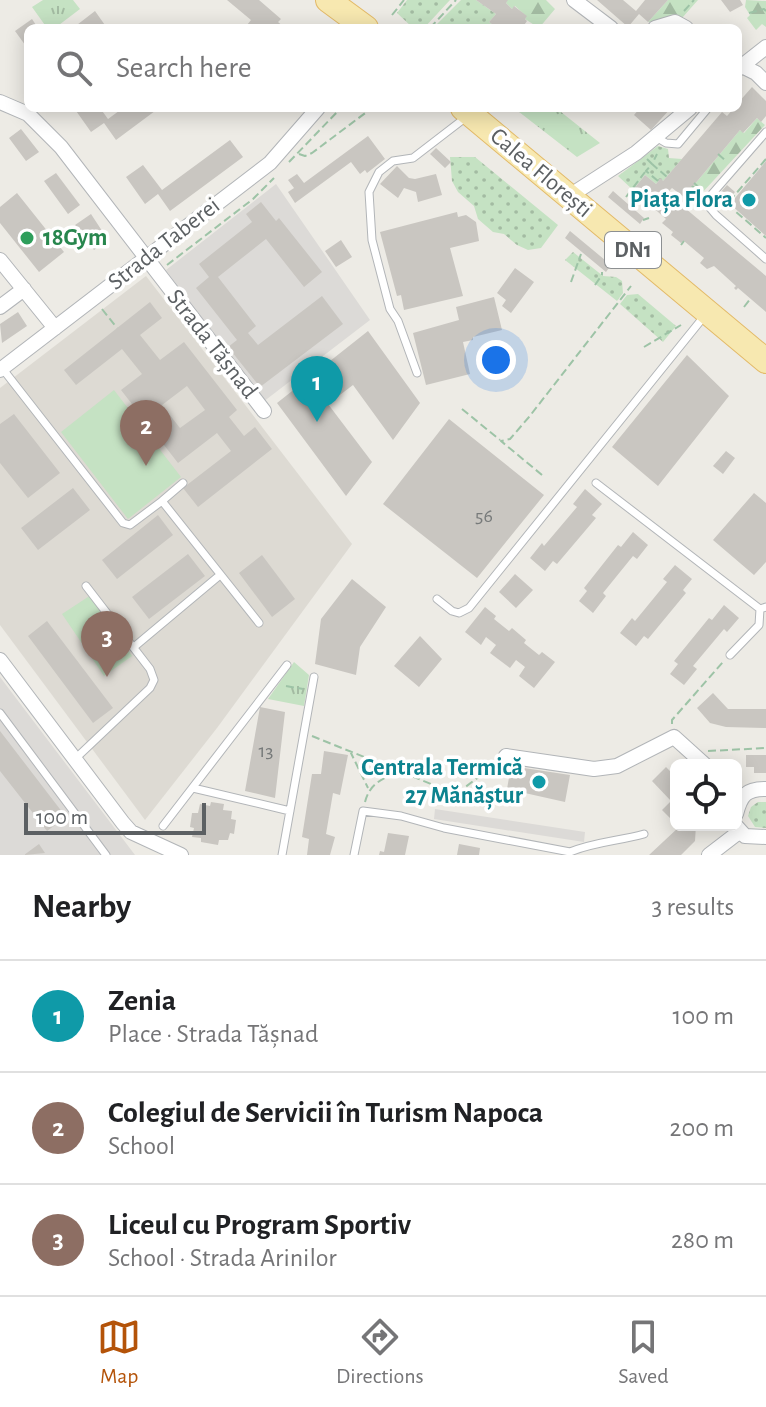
<!DOCTYPE html>
<meta charset="utf-8">
<style>
body{margin:0;font-family:"Alegreya Sans",sans-serif;background:#f2f2f2;color:#202124}
.controls{position:absolute;right:24px;bottom:24px;display:grid;overflow:hidden;border-radius:12px;box-shadow:0 4px 20px #0003}
.controls button{width:72px;height:72px;display:grid;place-items:center;padding:0;border:0;border-bottom:2px solid #e0e0e0;background:#fff;color:#202124;font:40px sans-serif}
.scale{position:absolute;left:24px;bottom:20px;width:182px;box-sizing:border-box;padding-left:8px;border:4px solid #5c6063;border-top:0;font-size:22px;line-height:28px;white-space:nowrap;color:#5c6063;-webkit-text-stroke:6px #fff;paint-order:stroke}
.you{position:absolute;left:496px;top:360px;width:28px;height:28px;margin:-20px;border:6px solid #fff;border-radius:50%;background:#1a73e8;box-shadow:0 0 0 12px #1a73e833}
.badge{display:grid;place-items:center;width:52px;height:52px;border-radius:50%;background:#b45309;color:#fff;font-size:26px;font-weight:700}
.pin{position:absolute;translate:-50% -66px;filter:drop-shadow(0 2px 4px #0008)}
.pin::after{content:'';position:absolute;top:42px;width:28px;height:24px;background:inherit;clip-path:polygon(0 0,100% 0,50% 100%)}
.list{margin:0;padding:0;list-style:none}
h2{display:flex;justify-content:space-between;align-items:center;height:104px;margin:0;padding:0 32px;font-size:34px}
h2 small{font-size:26px;font-weight:400;color:#757577}
.list li{display:grid;grid-template-columns:52px 1fr auto;gap:24px;align-items:center;box-sizing:border-box;height:112px;padding:0 32px;border-top:2px solid #e0e0e0}
.list b{display:block;font-size:30px;white-space:nowrap}
.list p{margin:0;font-size:26px;white-space:nowrap;color:#757577}
.list em{font-size:26px;font-style:normal;color:#757577}
.icon{flex:none;width:44px;height:44px;fill:none;stroke:currentColor;stroke-width:2;stroke-linecap:round;stroke-linejoin:round}
.map{position:relative;flex:none;width:766px;height:855px;overflow:hidden}
.search{position:absolute;background:#fff;box-shadow:0 4px 20px #0003;left:24px;right:24px;top:24px;height:88px;display:flex;align-items:center;gap:20px;box-sizing:border-box;padding:0 28px;border-radius:12px;color:#757577;font-size:30px}
.sheet{height:440px;background:#fff}
nav{display:flex;justify-content:space-around;align-items:center;box-sizing:border-box;height:112px;border-top:2px solid #e0e0e0;background:#fff;font-size:22px;color:#757577}
nav a{display:grid;justify-items:center;gap:4px}
nav .on{color:#b45309}
.map>svg:first-child{display:block}
</style>
<div class="map">
<svg width="766" height="855" viewBox="0 0 766 855">
<defs>
<pattern id="grass-dots" width="8" height="8" patternUnits="userSpaceOnUse" patternTransform="scale(2)"><rect width="8" height="8" fill="#c5e2c3"/><path d="M2 2h.1M6 6h.1" fill="none" stroke="#a3bba2" stroke-width="1.8" stroke-linecap="round"/></pattern>
<pattern id="forest-firs" width="22" height="20" patternUnits="userSpaceOnUse" patternTransform="scale(2)"><rect width="22" height="20" fill="#c5e2c3"/><path d="M5 1l3.5 6h-7zM16 11l3.5 6h-7z" fill="#a3bba2"/></pattern>
<pattern id="park-tufts" width="24" height="20" patternUnits="userSpaceOnUse" patternTransform="scale(2)"><rect width="24" height="20" fill="#c5e2c3"/><path d="M3 7l-1-3M5 7V3M7 7l1-3M15 17l-1-3M17 17v-4M19 17l1-3" fill="none" stroke="#a3bba2"/></pattern>
</defs>
<rect width="100%" height="100%" fill="#edebe5"/>
<path fill="#dcdad7" d="M276 184 370 320 263 402 166 270Z
M0 677 135 855H0Z
M435 809 585 832 584 842 434 819Z"/>
<path fill="#dddad3" d="M146 276 352 544 217 728 145 820 0 625V388Z"/>
<path fill="url(#grass-dots)" d="M407 0H450L424 28H413L397 13Z
M461 0H476L496 14 489 22 493 25 491 28 488 26 486 28H433Z
M658 146 668 149 669 158 682 159 663 181 660 179 656 184 645 175 633 190 618 176Z
M450 157H475L558 225 541 248 528 250 517 245 504 234 493 232 478 219 474 206 458 192 452 181Z
M573 252 603 276 616 277 622 281 623 293 617 301 565 260Z
M638 294 676 326 663 342 620 304 627 295Z
M758 802H766V828L755 827 748 816 751 807Z"/>
<path fill="url(#forest-firs)" d="M507 0H546L555 9 539 28 525 19 526 16 515 6 512 9 506 3Z
M668 0H698L682 18 648 22Z
M746 0 766 1V27L762 24 756 30 747 18 750 15 745 7Z
M757 118 765 125 701 194 694 198 684 197 740 130 744 133Z"/>
<path fill="url(#park-tufts)" d="M43 0H73L80 9 55 28H47L32 7Z
M514 108H556L600 143 577 157Z
M294 662 309 675 304 706 268 699Z"/>
<path fill="#c5e2c3" d="M114 390 181 477 128 519 61 432Z
M91 595 132 656 104 676 62 614Z"/>
<path fill="#c9c6c1" fill-rule="evenodd" d="M227 0H259L281 19 278 22 285 28H251L247 25 251 20Z
M476 0H508L506 3 512 9 514 6 527 16 525 19 527 21 522 28H491L493 25 489 22 496 14Z
M597 0H623L636 11 645 0H668L648 22 639 14 628 27Z
M721 0H740L743 5 730 12Z
M95 11 107 28H73Z
M32 19 38 28H28V49L15 31Z
M752 87 766 101V116L761 122 757 118 743 133 740 130 684 197 672 188 667 193 766 276V312L738 288 736 290 734 288 736 286 714 266 707 269 700 263 704 258 684 241 681 243 671 235 673 232 662 223 666 219 633 190 645 175 656 184 661 178 663 181 722 112 727 116 734 108H738V103Z
M74 108H100L108 119 123 108H159L116 140 104 123 91 132Z
M640 108H671L651 130 634 115Z
M21 129 39 152 26 161 9 138Z
M368 136 385 159 367 173 365 170 360 174 351 162 295 203 288 192 294 188 288 180 297 174 304 183Z
M230 140 243 157 170 211 158 194 145 204 126 177 143 165 162 190Z
M436 148 451 162 445 168 430 154Z
M766 161V236L730 204Z
M397 166 409 178 415 179 436 174 442 195 418 202 416 192 404 188 398 198 380 184Z
M56 173 80 205 68 214 44 181Z
M727 185 735 192 728 200 720 193Z
M613 191 644 218 640 224 608 197Z
M17 193 64 252 39 272 0 223V207Z
M261 202 276 221 279 218 322 272 304 287 266 239 218 277 256 326 248 333 258 345 322 296 343 324 260 387 228 347 237 340 196 288 209 277 199 264 252 222 246 214Z
M457 212 458 217 466 215 476 222 479 241 450 248 463 296 404 310 401 295 397 296 380 232Z
M91 214 108 240 94 250 75 225Z
M570 231 611 265 606 272 565 238Z
M341 240 352 257 336 267 325 251Z
M515 268 534 282 511 313 502 306 506 300 497 293Z
M494 297 502 330 473 337V340L463 342 470 374 426 385 413 333 459 320 456 307Z
M150 302 162 318 140 335 160 360 184 342 237 410 229 417 244 436 255 427 272 449 198 507 183 488 231 451 217 433 178 463 121 390 142 374 122 349 76 385 64 370ZM187 386 205 410 180 428 162 405Z
M18 312 27 326 2 343 0 324Z
M368 331 420 403 393 440 353 385 328 404 372 462 346 496 277 403Z
M687 355 729 396 658 486 612 447Z
M14 414 60 473 28 498 0 463V424Z
M449 419 544 495 477 578 383 504Z
M726 451 735 458 723 474 713 466Z
M73 488 90 510 38 550 21 528Z
M585 489 602 504 592 515 596 518 557 564 553 561 545 571 530 558 542 543 544 546 577 507 573 504Z
M754 493 766 503V562L754 575 713 540Z
M158 515 173 535 117 579 102 560Z
M633 532 648 545 637 559 633 556 603 593 606 596 593 613 579 601 587 591 584 588 618 545 621 547Z
M188 554 205 576 149 619 132 597Z
M262 555 295 599 272 617 239 573Z
M675 565 692 579 683 590 686 593 648 639 644 636 636 646 620 633 632 618 635 621 667 582 663 579Z
M515 574 533 590 516 608 499 592Z
M352 579 386 607 360 647 356 675 315 664 321 619Z
M724 605 739 618 727 632 724 629 693 666 697 669 684 685 670 674 678 664 674 661 709 618 712 620Z
M485 607 496 616 494 619 509 631 512 628 526 640 524 643 539 655 542 652 555 662 534 688 519 676 525 667 516 660 510 668 490 653 496 645 486 637 481 645 465 632Z
M47 621 113 708 93 723 28 636Z
M420 636 442 659 419 687 394 666Z
M713 693 728 709H766V728L726 727 710 723 697 708Z
M260 707 285 712 275 798 245 791Z
M0 731 66 817 47 831 0 771Z
M324 751 348 755 340 795 333 793 326 834 335 837 330 855H307L309 839 302 837 312 774H321Z
M746 755H766V773H754V767H746Z
M511 766 570 775 565 802 507 789Z
M666 767 676 777V824L662 810 671 801 652 781Z
M211 802 224 804 223 810 232 811 231 819 236 820 234 834 230 833 228 840H219L218 845 201 842V838L192 837 194 828 190 827 192 813H198L200 804 210 806Z
M677 825H696L695 841 681 855H649L679 827Z
M388 833 409 836 405 855H379L380 851 384 852Z
M39 844 45 853 24 855Z
M459 844 480 848 479 855H457Z"/>
<g fill="none" stroke-linecap="round" stroke-linejoin="round">
<defs>
<path id="lane" d="M766 132 705 202 716 215 766 259
M656 137 666 143 678 144 708 108
M2 368 123 523 130 525 162 501 259 623
M417 373 398 321 390 309 372 240 369 192 379 172 393 161 413 158 465 118
M596 483 760 609 766 607
M162 501 183 483
M437 599 452 611 459 613 469 608 706 314
M134 647 220 575
M730 655 759 625 760 609
M0 713 106 855
M75 759 150 688 154 680 150 669 86 586
M193 788 290 811
M163 826 287 665
M282 855 314 677
M354 855 363 811 401 816 444 828 570 852C594 842 619 841 644 834"/>
<path id="street" d="M574 0 611 28
M655 28 675 22 686 28
M738 64 756 73 766 83
M738 69 766 47
M0 102 28 114 61 147 264 411
M565 191 571 195 636 153 690 108
M0 260 55 328
M0 307 24 289
M0 370 270 163 318 108
M0 660 123 823 131 832 181 855
M506 756 594 769 617 766 674 737 705 765
M736 814C741 795 746 789 766 789
M735 825 745 836 766 837
M709 855 739 832"/>
<path id="primary" d="M328 0 366 28
M463 108 766 361"/>
</defs>
<use href="#lane" stroke="#b2b5b8" stroke-width="9"/>
<use href="#street" stroke="#b2b5b8" stroke-width="16"/>
<use href="#primary" stroke="#e3ba68" stroke-width="26"/>
<path stroke="#9dc3a6" stroke-width="2" stroke-dasharray="8 4" stroke-linecap="butt" d="M684 11 694 0
M749 13 764 9 766 11
M392 15 404 0
M430 28 456 0
M299 154 305 156 312 153 372 108
M718 154 726 161
M647 159 652 164 657 154
M766 159 727 204 766 238
M289 162 341 108
M658 181 646 171 652 164 667 177
M694 183 703 191
M692 186 699 195
M626 197 645 172
M643 220 649 218
M681 245 684 241
M167 265 253 199 274 178
M571 282 581 254
M595 285 602 275V272
M744 307 751 298
M102 309 117 328
M644 347 681 325
M462 409 500 440
M542 475 501 441 510 439 529 417 631 286
M286 686 303 689
M672 724V720L723 662
M312 736 456 794 496 764
M350 751 368 788
M708 751 766 748
M365 802C370 783 382 779 400 771"/>
<use href="#lane" stroke="#fff" stroke-width="7"/>
<use href="#street" stroke="#fff" stroke-width="14"/>
<use href="#primary" stroke="#f7e8b0" stroke-width="24"/>
</g>
<g fill="#0f9aa8" stroke="#fff" stroke-width="3">
<circle cx="749" cy="200" r="8"/>
<circle cx="539" cy="782" r="8"/>
</g>
<circle fill="#2e9e5b" stroke="#fff" stroke-width="3" cx="27" cy="238" r="8"/>
<g text-anchor="middle" dominant-baseline="central" stroke-width="7" stroke-linejoin="round" paint-order="stroke">
<g font-size="20" fill="#777a7a">
<text x="484" y="516">56</text>
<text x="266" y="751">13</text>
</g>
<rect fill="#fff" stroke="#8d9092" stroke-width="2" x="605" y="232" width="56" height="36" rx="6"/>
<g font-size="22" font-weight="bold" fill="#5c6063">
<text x="633" y="250">DN1</text>
</g>
<g font-size="24" fill="#5c6063" stroke="#fff">
<text transform="translate(541 173) rotate(40)">Calea Florești</text>
<text transform="translate(164 244) rotate(-38)">Strada Taberei</text>
<text transform="translate(212 344) rotate(52)">Strada Tășnad</text>
</g>
<g font-size="24" font-weight="bold" fill="#0d838f" stroke="#fff" text-anchor="end">
<text x="733" y="200">Piața Flora</text>
<text x="523" y="768">Centrala Termică<tspan x="523" dy="28">27 Mănăștur</tspan></text>
</g>
<g font-size="24" font-weight="bold" fill="#27864d" stroke="#fff" text-anchor="start">
<text x="43" y="238">18Gym</text>
</g>
</g>
</svg>
<div class="controls">
<button><svg class="icon" aria-label="locate" viewBox="0 0 24 24"><circle cx="12" cy="12" r="6"/><path d="M12 2v4M12 18v4M2 12h4M18 12h4"/></svg></button>
</div>
<div class="scale">100 m</div>
<div class="you"></div>
<div class="pin badge" style="left:317px;top:422px;background:#0f9aa8">1</div>
<div class="pin badge" style="left:146px;top:466px;background:#8d6e63">2</div>
<div class="pin badge" style="left:107px;top:677px;background:#8d6e63">3</div>
<div class="search"><svg class="icon" aria-label="search" viewBox="0 0 24 24"><circle cx="10" cy="10" r="6"/><path d="M15 15l6 6"/></svg>Search here</div>
</div>
<section class="sheet">
<h2>Nearby<small>3 results</small></h2>
<ul class="list">
<li><span class="badge" style="background:#0f9aa8">1</span><div><b>Zenia</b><p>Place · Strada Tășnad</p></div><em>100 m</em></li>
<li><span class="badge" style="background:#8d6e63">2</span><div><b>Colegiul de Servicii în Turism Napoca</b><p>School</p></div><em>200 m</em></li>
<li><span class="badge" style="background:#8d6e63">3</span><div><b>Liceul cu Program Sportiv</b><p>School · Strada Arinilor</p></div><em>280 m</em></li>
</ul>
</section>
<nav>
<a class="on"><svg class="icon" aria-label="map" viewBox="0 0 24 24"><path d="M3 6l6-2 6 2 6-2v14l-6 2-6-2-6 2zM9 4v14M15 6v14"/></svg>Map</a>
<a><svg class="icon" aria-label="directions" viewBox="0 0 24 24"><path d="M12 3l9 9-9 9-9-9zM9 14v-3h6M13 9l2 2-2 2"/></svg>Directions</a>
<a><svg class="icon" aria-label="saved" viewBox="0 0 24 24"><path d="M7 4h10v16l-5-4-5 4z"/></svg>Saved</a>
</nav>
